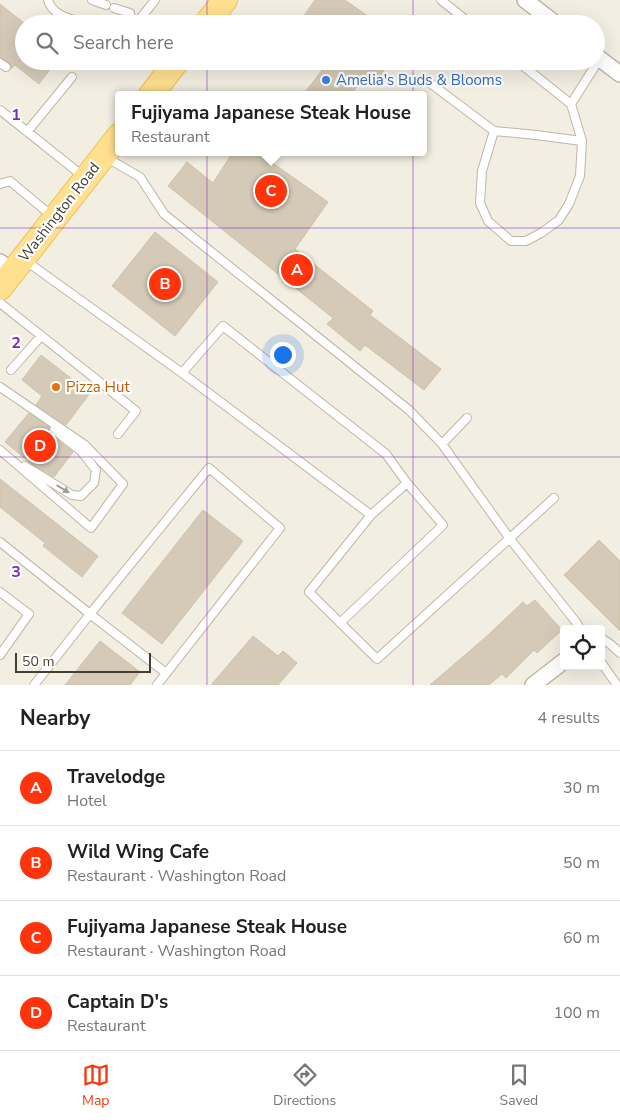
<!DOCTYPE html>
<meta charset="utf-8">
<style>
body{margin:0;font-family:"Nunito Sans",sans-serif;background:#f6f6f6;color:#222}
.controls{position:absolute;right:15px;bottom:15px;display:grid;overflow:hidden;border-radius:5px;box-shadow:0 5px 20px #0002}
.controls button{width:45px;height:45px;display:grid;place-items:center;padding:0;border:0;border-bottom:1px solid #e0e0e0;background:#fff;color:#222;font:25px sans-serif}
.scale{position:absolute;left:15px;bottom:12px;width:136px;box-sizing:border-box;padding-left:5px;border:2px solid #453e32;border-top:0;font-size:14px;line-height:18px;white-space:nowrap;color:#453e32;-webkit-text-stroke:4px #fff;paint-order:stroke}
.you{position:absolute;left:282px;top:354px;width:18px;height:18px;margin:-12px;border:4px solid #fff;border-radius:50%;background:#1a73e8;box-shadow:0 0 0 8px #1a73e833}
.badge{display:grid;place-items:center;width:32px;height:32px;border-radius:50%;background:#ff340d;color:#fff;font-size:16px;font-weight:700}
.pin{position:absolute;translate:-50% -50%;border:2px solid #fff;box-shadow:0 1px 5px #0006}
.popup{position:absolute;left:115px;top:91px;width:312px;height:65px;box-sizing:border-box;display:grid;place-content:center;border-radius:5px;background:#fff;filter:drop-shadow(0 1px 4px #0005);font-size:16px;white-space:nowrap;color:#767676}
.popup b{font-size:19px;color:#222}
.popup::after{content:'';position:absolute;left:50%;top:100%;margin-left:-10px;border:10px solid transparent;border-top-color:#fff}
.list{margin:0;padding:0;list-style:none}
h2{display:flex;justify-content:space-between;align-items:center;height:65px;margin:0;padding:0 20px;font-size:21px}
h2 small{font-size:16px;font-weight:400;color:#767676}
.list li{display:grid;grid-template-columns:32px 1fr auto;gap:15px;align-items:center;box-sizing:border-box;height:75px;padding:0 20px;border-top:1px solid #e0e0e0}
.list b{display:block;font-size:19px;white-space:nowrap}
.list p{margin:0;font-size:16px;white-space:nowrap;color:#767676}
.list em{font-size:16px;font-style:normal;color:#767676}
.icon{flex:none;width:28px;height:28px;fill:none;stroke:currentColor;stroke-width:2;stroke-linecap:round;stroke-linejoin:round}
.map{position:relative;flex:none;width:620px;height:685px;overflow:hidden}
.search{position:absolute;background:#fff;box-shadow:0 5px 20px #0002;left:15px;right:15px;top:15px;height:55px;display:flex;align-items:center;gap:12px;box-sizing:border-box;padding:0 18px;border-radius:28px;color:#767676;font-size:19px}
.sheet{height:365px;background:#fff}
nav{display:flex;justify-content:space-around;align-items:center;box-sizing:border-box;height:70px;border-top:1px solid #e0e0e0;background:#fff;font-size:14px;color:#767676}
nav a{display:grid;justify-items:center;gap:2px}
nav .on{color:#ff340d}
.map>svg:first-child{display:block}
</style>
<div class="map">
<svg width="620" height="685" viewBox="0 0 620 685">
<rect width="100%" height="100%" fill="#f3eee2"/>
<path fill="#d5cab7" stroke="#d0c2aa" d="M315 0H345L379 24H298Z
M0 4 24 23V61H56L39 84 15 65 11 69V65L9 63 0 57Z
M329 61H379L387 66 374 85 364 78 350 95H303Z
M233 152H257L328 202 295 249 373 311 370 315 441 369 424 390 365 345 360 351 327 324 333 318 168 186 187 162 213 183Z
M155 232 218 282 175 336 112 286Z
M41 355 90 393 66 425 36 405 42 396 22 380Z
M29 413 49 427V432L50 434 73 452 54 477 32 464 5 442Z
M0 479 98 556 82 577 43 546 45 543 0 507Z
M203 510 243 541 162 644 122 613Z
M599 540 620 561V631L564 575Z
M535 600 562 630 537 653 534 650 506 678 502 674 489 685H430L487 636 523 602 527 606Z
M253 636 278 656 283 651 297 663 278 685H211Z
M100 641 140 672 130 685H65Z"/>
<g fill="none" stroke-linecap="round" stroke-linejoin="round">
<defs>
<path id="lane" d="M48 0C53 17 73 19 87 24
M92 0 106 5
M441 0 471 24
M114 8 130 13 131 24
M136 24 155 0
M517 61 571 104 600 58
M0 63 6 67
M426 80 494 131 482 171 480 203 488 221 511 241H526L541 233 559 220 569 204 580 176 582 141 571 104
M0 110 84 177
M494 131 536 135 582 141
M27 132 72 77
M107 158 140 177 164 214 409 410 442 444 467 418
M0 184 10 181 53 217
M26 261 182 373 371 515 309 592 377 659 554 498
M0 303 136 411 118 434
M11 370 41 336
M182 373 223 326 386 454 407 483 443 525 340 623
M0 387 85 445 123 484 91 528 0 450
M442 444 510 539 576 622 580 629
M25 466 72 495 81 496 94 483 96 470 81 451 54 430
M371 515 407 483
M0 542 90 614 209 468 280 528 157 685
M0 592 29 614 0 655
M601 638 610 644 620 653
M601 662 617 685
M34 685 90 614 166 673"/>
<path id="street" d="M525 0 556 24
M596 56 620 74
M0 262 12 272
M533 685 564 661"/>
<path id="primary" d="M206 24 225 0
M151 95 177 61
M0 288 119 136"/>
</defs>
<use href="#lane" stroke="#bfb6a5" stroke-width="10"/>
<use href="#street" stroke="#bfb6a5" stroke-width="18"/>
<use href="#primary" stroke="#ecc157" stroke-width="26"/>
<use href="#lane" stroke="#fff" stroke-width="8"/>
<use href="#street" stroke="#fff" stroke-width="15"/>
<use href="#primary" stroke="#ffe08f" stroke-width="24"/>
</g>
<defs><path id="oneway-solid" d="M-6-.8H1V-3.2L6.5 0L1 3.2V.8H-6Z" transform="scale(1.25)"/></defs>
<use fill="#a29e98" href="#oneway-solid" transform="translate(63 489) rotate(31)"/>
<path fill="none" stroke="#7b2cbf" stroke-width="1" stroke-opacity="0.55" d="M207 0V24M413 0V24M207 61V685M413 61V685M0 228H620M0 457H620"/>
<circle fill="#3f7fe0" stroke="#fff" stroke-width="2" cx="326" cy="80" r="5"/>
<circle fill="#e8710a" stroke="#fff" stroke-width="2" cx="56" cy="387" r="5"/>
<g text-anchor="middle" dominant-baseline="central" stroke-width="4.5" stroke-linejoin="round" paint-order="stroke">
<g font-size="15" fill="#366cbe" stroke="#fff" text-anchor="start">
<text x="336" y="80">Amelia's Buds &amp; Blooms</text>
</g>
<g font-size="15" fill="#453e32" stroke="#fff">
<text transform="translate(59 212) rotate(-52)">Washington Road</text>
</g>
<g font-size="15" fill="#c56008" stroke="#fff" text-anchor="start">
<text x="66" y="387">Pizza Hut</text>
</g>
</g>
<g font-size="16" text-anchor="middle" font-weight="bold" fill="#7b2cbf" stroke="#fff" stroke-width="4.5" stroke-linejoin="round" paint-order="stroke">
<text x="16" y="120">1</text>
<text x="16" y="348">2</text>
<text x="16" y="577">3</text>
</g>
</svg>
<div class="controls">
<button><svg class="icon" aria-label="locate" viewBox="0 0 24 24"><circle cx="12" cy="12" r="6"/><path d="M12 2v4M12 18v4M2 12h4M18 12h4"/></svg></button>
</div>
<div class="scale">50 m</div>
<div class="you"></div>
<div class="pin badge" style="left:297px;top:270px">A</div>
<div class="pin badge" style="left:165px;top:284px">B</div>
<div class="pin badge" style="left:271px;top:191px">C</div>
<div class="popup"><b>Fujiyama Japanese Steak House</b>Restaurant</div>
<div class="pin badge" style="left:40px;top:446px">D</div>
<div class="search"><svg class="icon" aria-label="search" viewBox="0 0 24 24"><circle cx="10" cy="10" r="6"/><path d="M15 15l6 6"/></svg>Search here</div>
</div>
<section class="sheet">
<h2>Nearby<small>4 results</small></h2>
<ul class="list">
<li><span class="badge">A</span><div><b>Travelodge</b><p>Hotel</p></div><em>30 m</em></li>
<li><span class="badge">B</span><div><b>Wild Wing Cafe</b><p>Restaurant · Washington Road</p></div><em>50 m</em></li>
<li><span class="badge">C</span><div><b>Fujiyama Japanese Steak House</b><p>Restaurant · Washington Road</p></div><em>60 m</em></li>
<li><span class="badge">D</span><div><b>Captain D's</b><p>Restaurant</p></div><em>100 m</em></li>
</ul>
</section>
<nav>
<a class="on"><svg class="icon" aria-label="map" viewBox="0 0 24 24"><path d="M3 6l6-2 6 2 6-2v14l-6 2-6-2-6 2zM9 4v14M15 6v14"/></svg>Map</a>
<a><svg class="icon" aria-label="directions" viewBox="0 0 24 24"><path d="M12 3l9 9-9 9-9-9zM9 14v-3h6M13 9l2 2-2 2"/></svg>Directions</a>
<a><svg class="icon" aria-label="saved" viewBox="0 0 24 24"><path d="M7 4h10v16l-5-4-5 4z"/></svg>Saved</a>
</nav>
